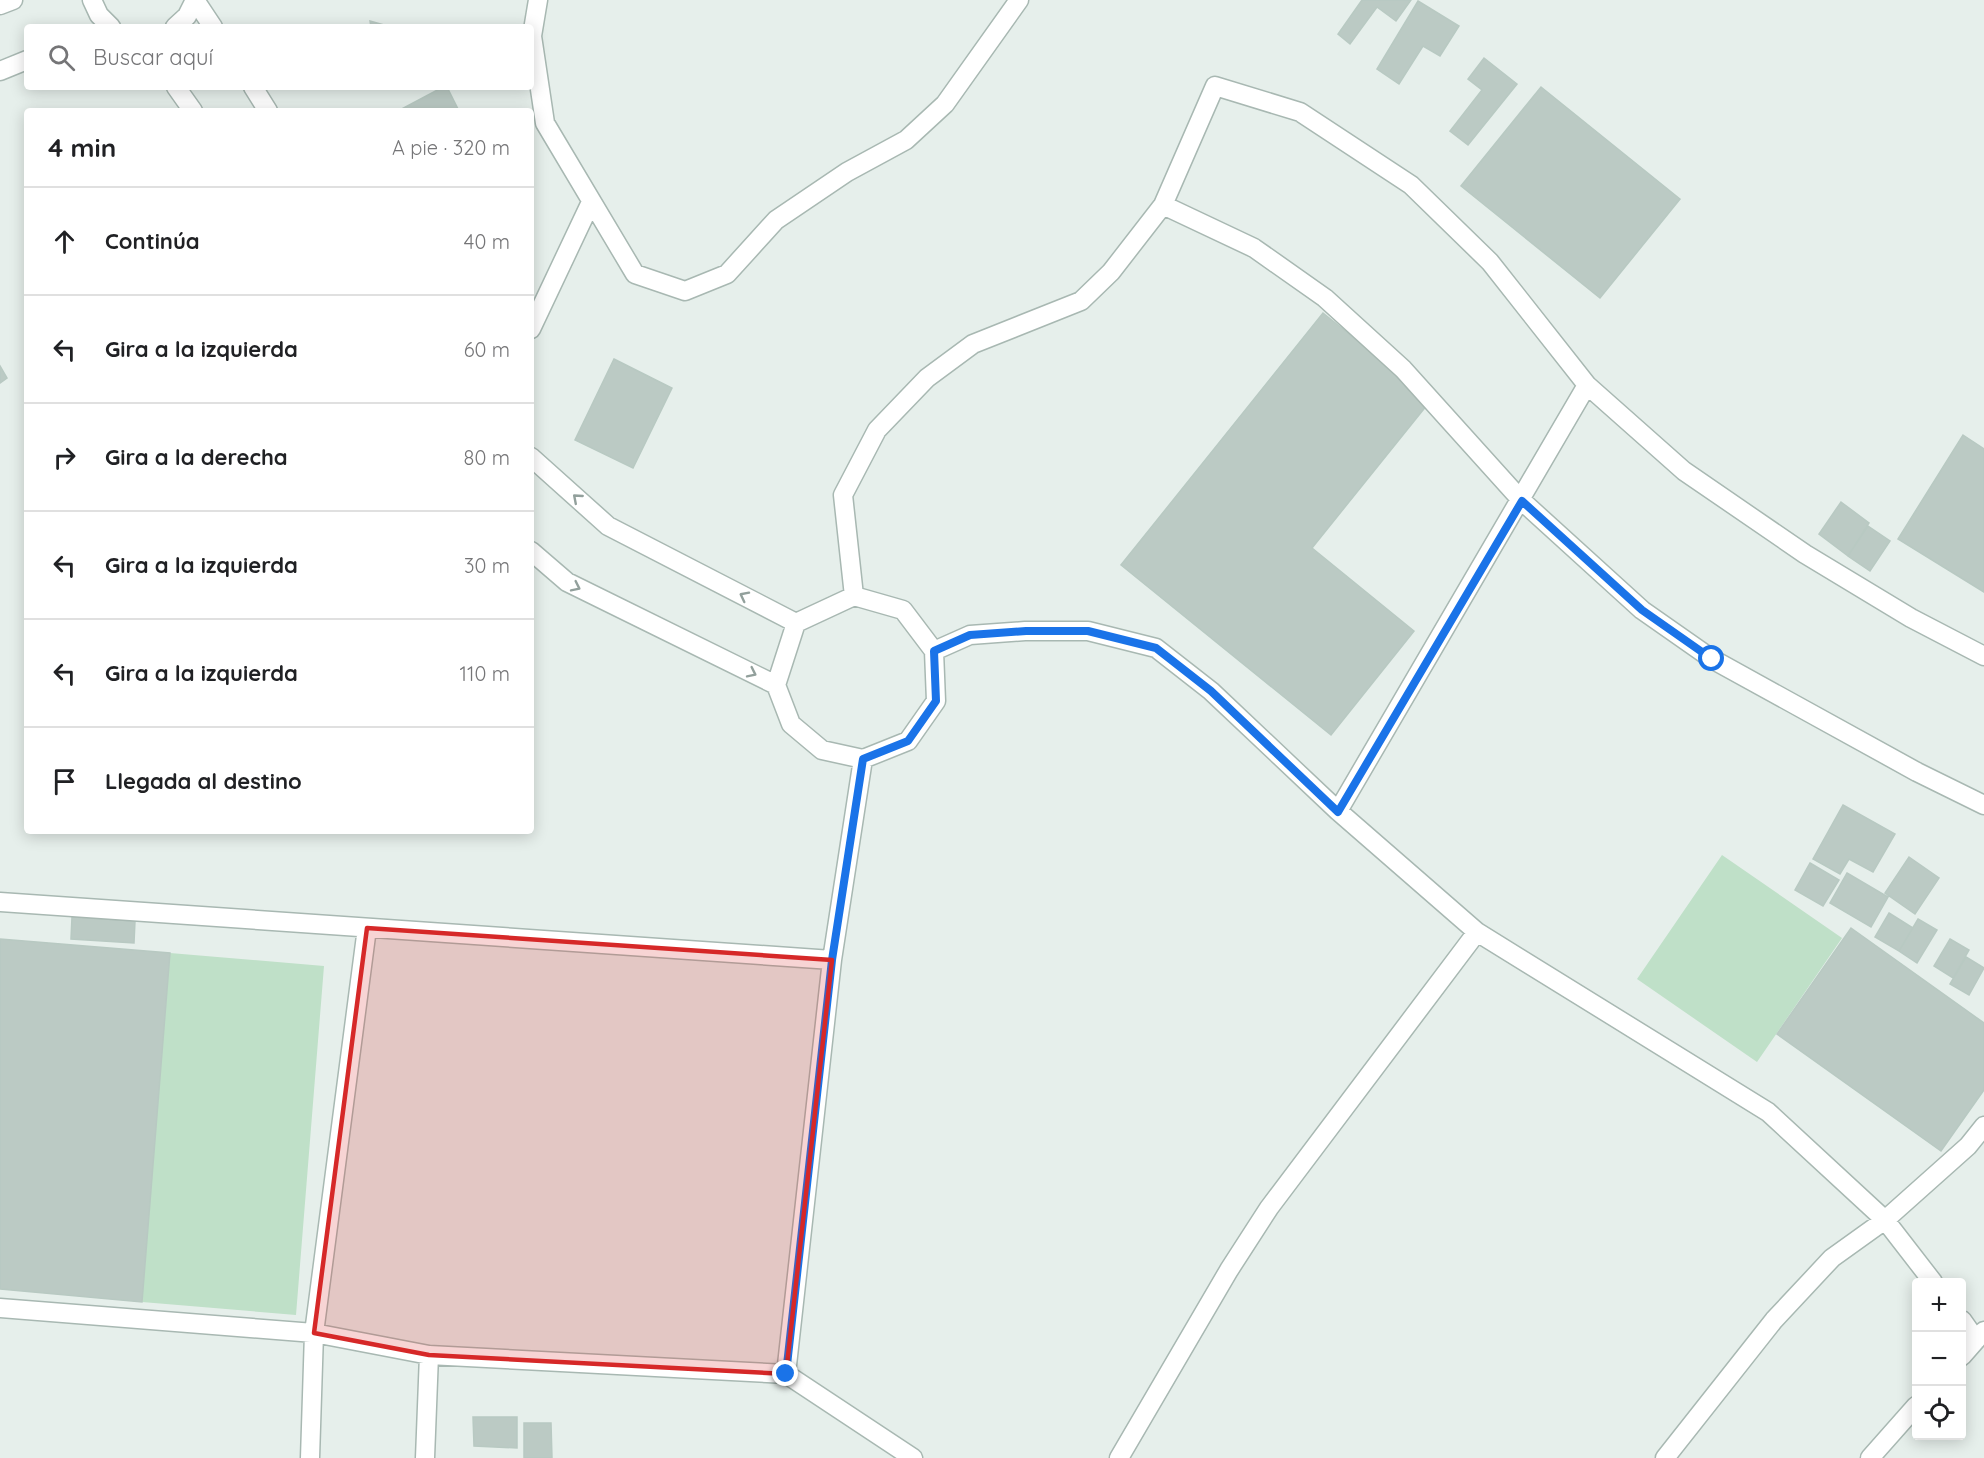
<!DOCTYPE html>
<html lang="es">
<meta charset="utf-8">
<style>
body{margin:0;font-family:Quicksand,sans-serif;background:#f2f2f2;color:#202124}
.controls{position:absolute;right:18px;bottom:18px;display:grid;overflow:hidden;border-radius:6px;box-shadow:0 3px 15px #0003}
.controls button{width:54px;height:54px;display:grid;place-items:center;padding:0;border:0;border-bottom:2px solid #e0e0e0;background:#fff;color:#202124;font:30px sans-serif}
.stop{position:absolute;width:18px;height:18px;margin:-14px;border:4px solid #1a73e8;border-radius:50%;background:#fff}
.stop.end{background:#1a73e8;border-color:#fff;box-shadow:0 2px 6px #0008}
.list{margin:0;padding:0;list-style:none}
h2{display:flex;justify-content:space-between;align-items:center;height:78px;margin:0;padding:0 24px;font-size:26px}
h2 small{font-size:20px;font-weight:400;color:#757577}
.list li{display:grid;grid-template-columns:39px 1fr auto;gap:18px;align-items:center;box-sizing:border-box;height:108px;padding:0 24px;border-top:2px solid #e0e0e0}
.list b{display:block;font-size:22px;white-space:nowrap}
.list em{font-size:20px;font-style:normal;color:#757577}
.icon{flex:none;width:33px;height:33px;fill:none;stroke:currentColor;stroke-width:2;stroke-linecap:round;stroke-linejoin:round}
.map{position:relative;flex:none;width:1984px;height:1458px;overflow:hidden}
.search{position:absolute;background:#fff;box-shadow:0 3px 15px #0003;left:24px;top:24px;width:510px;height:66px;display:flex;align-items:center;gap:15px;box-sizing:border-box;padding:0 21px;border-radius:6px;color:#757577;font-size:22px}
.panel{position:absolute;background:#fff;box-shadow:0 3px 15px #0003;left:24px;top:108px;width:510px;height:726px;border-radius:6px}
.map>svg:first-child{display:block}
</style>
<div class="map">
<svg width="1984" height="1458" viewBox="0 0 1984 1458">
<rect width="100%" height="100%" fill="#e6efeb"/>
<path fill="#bfe0c8" d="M1722 855 1842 938 1757 1062 1637 979Z
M170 953 324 966 296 1315 142 1302Z"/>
<path fill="#bbcac4" stroke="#b8c9c2" stroke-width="1.5" d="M1362 0H1411L1396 21 1377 7 1350 44 1338 34Z
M1418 1 1459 26 1440 56 1423 46 1399 84 1377 69Z
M370 21 391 27H371Z
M1484 58 1517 84 1468 145 1450 131 1482 90 1468 79Z
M443 87H447L459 111H398Z
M1541 87 1680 199 1600 298 1461 186Z
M1323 313 1431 400 1312 548 1414 631 1331 735 1121 565Z
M614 359 672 388 633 468 575 440Z
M0 366 7 378 0 383Z
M1963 435 1984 449V592L1898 539Z
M1841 502 1869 523 1848 556 1819 534Z
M1868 526 1890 541 1870 571 1848 556Z
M1843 805 1895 834 1873 872 1849 859 1840 874 1813 859Z
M1909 857 1939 878 1915 914 1885 893Z
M1810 863 1839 880 1823 906 1795 890Z
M1847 873 1888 897 1871 927 1830 903Z
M1889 913 1913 928 1899 951 1875 937Z
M72 917 135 921 134 943 71 939Z
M1918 919 1937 930 1917 963 1899 951Z
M1851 928 1984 1023V1090L1941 1151 1777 1034Z
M0 939 170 953 142 1302 0 1289Z
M1950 939 1969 950 1953 978 1934 966Z
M1966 957 1984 968 1969 995 1950 984Z
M473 1417H517V1448L474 1446Z
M524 1423H551L552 1458H524Z"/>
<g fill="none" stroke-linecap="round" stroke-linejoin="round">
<defs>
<path id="street" d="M92 0 99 15 111 27
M195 0 213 27
M538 0 532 36 545 123 635 274 685 291 727 274 776 220 847 172 906 140 945 104 1019 0
M0 5 13 0
M175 27 187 16 195 0
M0 71 27 60
M176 87 193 111
M253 87 268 111
M1163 205 1254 248 1325 298 1403 369 1522 501 1642 610 1712 659 1917 772 1984 805
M531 329 591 202
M531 457 608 526 796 623
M531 551 567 582 776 685 791 724 822 750 863 759 908 741 936 701 934 651 903 610 854 596 796 623 776 685
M854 596 843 495 877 430 927 378 973 344 1081 301 1111 272 1163 205 1215 86 1300 112 1411 185 1490 262 1587 385 1684 471 1805 554 1911 618 1984 656
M934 651 970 635 1025 631H1088L1156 648 1211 691 1338 811 1477 932 1768 1112 1885 1220 1933 1282
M1338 811 1587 385
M0 902 832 960
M0 1308 314 1333 429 1355 786 1374 913 1458
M1962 1320 1976 1340
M1962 1356 1984 1331
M786 1374 832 960 863 759
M310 1458 314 1333 367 928
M425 1458 429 1355
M1119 1458 1229 1270 1269 1208 1477 932
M1665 1458 1774 1320 1832 1258 1885 1220 1968 1146 1984 1126
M1870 1458 1916 1406"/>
</defs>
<use href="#street" stroke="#a8b8b2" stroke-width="21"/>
<use href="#street" stroke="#fff" stroke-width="18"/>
</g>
<defs><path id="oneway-chevron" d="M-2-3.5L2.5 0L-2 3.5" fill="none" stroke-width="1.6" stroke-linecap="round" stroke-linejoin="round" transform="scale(1.5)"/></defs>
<g stroke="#92a09c">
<use href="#oneway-chevron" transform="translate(577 498) rotate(-139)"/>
<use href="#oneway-chevron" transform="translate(576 587) rotate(26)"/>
<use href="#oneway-chevron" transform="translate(744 596) rotate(-153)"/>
<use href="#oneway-chevron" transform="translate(752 673) rotate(26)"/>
</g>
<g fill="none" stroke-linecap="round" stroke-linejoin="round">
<path stroke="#1a73e8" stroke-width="8" d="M786 1374 832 960 863 759 908 741 936 701 934 651 970 635 1026 631H1088L1156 648 1211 691 1338 812 1522 501 1642 610 1712 659"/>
</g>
<path fill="#d62828" fill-opacity="0.2" stroke="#d62828" stroke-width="4.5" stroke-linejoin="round" d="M367 928 832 960 786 1374 429 1355 314 1333Z"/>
</svg>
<div class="controls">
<button>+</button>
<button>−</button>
<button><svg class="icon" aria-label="locate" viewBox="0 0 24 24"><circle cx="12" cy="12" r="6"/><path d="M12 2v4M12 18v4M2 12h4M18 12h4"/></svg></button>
</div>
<div class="stop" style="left:1712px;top:659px"></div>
<div class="stop end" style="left:786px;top:1374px"></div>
<div class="search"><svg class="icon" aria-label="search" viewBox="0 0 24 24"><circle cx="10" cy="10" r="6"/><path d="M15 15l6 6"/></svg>Buscar aquí</div>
<section class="panel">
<h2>4 min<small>A pie · 320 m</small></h2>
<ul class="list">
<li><svg class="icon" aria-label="ahead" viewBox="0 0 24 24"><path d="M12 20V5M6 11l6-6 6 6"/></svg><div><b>Continúa</b></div><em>40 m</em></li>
<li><svg class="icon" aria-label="left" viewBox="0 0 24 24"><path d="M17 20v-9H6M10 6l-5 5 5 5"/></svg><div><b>Gira a la izquierda</b></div><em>60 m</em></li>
<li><svg class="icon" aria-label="right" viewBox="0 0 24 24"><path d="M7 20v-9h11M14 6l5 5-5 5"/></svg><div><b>Gira a la derecha</b></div><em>80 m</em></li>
<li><svg class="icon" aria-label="left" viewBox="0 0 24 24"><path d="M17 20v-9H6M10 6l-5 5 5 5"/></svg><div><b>Gira a la izquierda</b></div><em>30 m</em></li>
<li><svg class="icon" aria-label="left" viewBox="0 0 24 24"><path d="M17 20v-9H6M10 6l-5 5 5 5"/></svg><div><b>Gira a la izquierda</b></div><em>110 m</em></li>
<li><svg class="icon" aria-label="arrive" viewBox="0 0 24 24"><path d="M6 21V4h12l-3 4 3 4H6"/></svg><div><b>Llegada al destino</b></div></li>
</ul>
</section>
</div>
